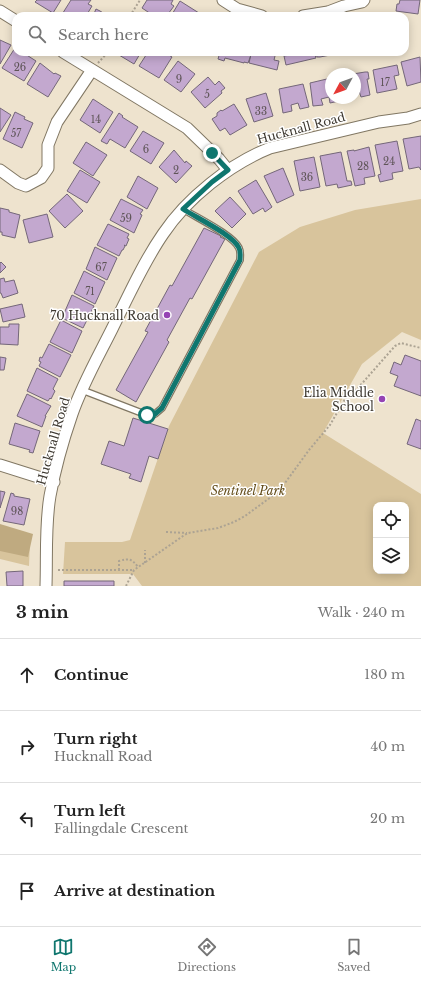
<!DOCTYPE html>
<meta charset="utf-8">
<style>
body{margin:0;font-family:"Libre Baskerville",serif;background:#f2f2f2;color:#222}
.controls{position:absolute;right:12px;bottom:12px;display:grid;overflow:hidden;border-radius:8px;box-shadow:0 2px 10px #0003}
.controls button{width:36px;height:36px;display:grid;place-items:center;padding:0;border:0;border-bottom:1px solid #e0e0e0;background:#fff;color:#222;font:20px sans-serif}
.compass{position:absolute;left:325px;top:68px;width:36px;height:36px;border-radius:50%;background:#fff;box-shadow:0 2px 10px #0003;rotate:229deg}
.stop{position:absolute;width:12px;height:12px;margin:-9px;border:3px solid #0f766e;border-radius:50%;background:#fff}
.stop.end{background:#0f766e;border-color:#fff;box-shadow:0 1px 4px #0008}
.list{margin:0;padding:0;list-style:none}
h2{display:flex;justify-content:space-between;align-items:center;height:52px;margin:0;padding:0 16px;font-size:17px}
h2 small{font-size:13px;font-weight:400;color:#767676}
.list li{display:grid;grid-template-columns:26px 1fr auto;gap:12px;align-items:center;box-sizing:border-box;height:72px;padding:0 16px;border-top:1px solid #e0e0e0}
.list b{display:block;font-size:15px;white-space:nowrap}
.list p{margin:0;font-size:13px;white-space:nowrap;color:#767676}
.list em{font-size:13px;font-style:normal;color:#767676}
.icon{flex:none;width:22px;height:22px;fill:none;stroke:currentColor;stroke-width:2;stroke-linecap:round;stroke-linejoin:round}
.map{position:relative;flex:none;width:421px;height:586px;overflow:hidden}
.search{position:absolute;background:#fff;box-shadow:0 2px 10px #0003;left:12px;right:12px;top:12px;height:44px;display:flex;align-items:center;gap:10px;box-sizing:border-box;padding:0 14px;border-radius:12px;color:#767676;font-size:15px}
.sheet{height:340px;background:#fff}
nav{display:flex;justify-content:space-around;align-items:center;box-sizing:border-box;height:56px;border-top:1px solid #e0e0e0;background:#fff;font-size:11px;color:#767676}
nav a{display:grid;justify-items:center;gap:2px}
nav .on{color:#0f766e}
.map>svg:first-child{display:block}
</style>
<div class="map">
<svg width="421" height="586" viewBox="0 0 421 586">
<rect width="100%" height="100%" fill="#eee3ce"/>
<path fill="#d8c49c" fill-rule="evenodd" d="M421 199V340L402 332 362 364 323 433 421 494V586H142L133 574H63L65 542H122L130 540 169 426 259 252 300 227 355 210ZM376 505H406V571H376Z
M0 532 30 541 29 566 0 559Z"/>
<path fill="#bfaa80" d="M0 524 33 534 28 557 0 551Z"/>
<path fill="#c3a8cf" stroke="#746779" d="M37 0H61L53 13 35 2Z
M71 0H91L88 4 92 6 86 16H61Z
M147 0H173L171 4 174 6 168 14 166 12 163 16H154L142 8Z
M400 0H420L418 14 396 11 397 4H399Z
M180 1 199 13 197 16H171Z
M96 9 100 11 108 16H93Z
M0 40 11 45 0 64Z
M15 48 16 52H22L36 61 24 81 2 68Z
M114 52H141L134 64Z
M148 52H164L172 57 159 78 139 66Z
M220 52H248L247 54 251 55 248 63 244 62V63L225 58 224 61 218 59Z
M255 52H276L274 60 279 61 277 70 249 63 251 54H254Z
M289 52H314L316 58 286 65 284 56 290 55Z
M315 52H346L320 57H317Z
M420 57 421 82 407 86 401 62Z
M178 61 195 74 181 92 164 80Z
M40 63 54 74 55 73 61 76 48 97 27 84Z
M397 65 399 75 394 76 397 89 377 93 373 70Z
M365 72H368L369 79H367L370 95 361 97 359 91 355 92V74H353Z
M208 77 215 85 219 81 225 88 221 91 222 93 205 108 191 92Z
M331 78V98H339V101L330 103 329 97 321 99 323 105 313 106 310 83Z
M303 84 309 107 300 109 298 103 291 105 292 111 283 113 279 89Z
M266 93 273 116 254 122 246 99Z
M93 99 113 112 100 133 80 120Z
M234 104 247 125 230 135 225 128 220 131 212 119 217 116V113L221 110 222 111Z
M0 108 11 115 0 132Z
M15 112 25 117 24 119 33 123 22 148 3 139Z
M119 113 123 116 122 117 138 127 125 148 110 139 107 144 101 141Z
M143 131 164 143 151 164 130 151Z
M421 136V170L419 167 409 169 403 139Z
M397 141 403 171 392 173 393 179 380 182 378 175 381 174 375 145Z
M86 142 107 155 93 176 73 163Z
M369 147 375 176 364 178 365 184 355 186 347 151 354 150V151Z
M174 150 185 163 186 161 192 166 176 183 159 167Z
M341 152 347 181H351L352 185 338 188 337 184 326 186 320 156Z
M314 157 320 187 300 191 294 161Z
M283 168 294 195 277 203 264 176Z
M80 170 100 182 87 203 67 191Z
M138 176 158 188 147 209 127 197Z
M256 180 272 207 265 212 263 208 253 214 238 191Z
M67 194 83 211 65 228 49 211Z
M230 197 246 214 232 228 215 211Z
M121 199 143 210 140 214 142 215 134 233 110 220Z
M0 208 9 210V212L20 215 15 238 2 235V232H0Z
M47 214 53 237 29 243 23 220Z
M108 224 129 234 127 238 129 239 126 246 124 245 125 246 123 250H122L119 256 97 245Z
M204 228 221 236 220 237 225 239 192 299 190 298 167 340 169 342 136 402 116 390 148 332 145 331 170 285 172 286Z
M95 247 117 258 107 280 86 269Z
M1 262 6 267 0 273V263Z
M84 271 105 282 95 304 74 293Z
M4 278 5 282 14 280 18 293 3 298 1 293H0V279Z
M72 295 94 306 83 328 62 318Z
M22 304 25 317 3 322 0 309Z
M61 320 82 331 72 353 50 342Z
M9 324H19L18 345 0 344V327H9Z
M49 344 71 355 60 377 39 366 41 362 39 361 40 357 42 358Z
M405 355 421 361V396L394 386 398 376 390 373 394 362 401 365Z
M0 357 6 358 4 370H0Z
M37 368 58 379 53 389 55 391 51 399 50 398 48 401 27 391Z
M27 394 51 406 45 416H46L42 427 17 416Z
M133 418 168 429 158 459 149 456 141 482 129 478 131 474 101 464 109 441 124 446Z
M416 419 421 421V449L407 444Z
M15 423 40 431 33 453 29 452 30 450 9 444Z
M0 491 5 492 0 508Z
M11 493 14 494V496L30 499 24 525 3 521Z
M23 571V586H7L6 572Z
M64 581H114V586H64Z"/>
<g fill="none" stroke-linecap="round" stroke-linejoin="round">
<defs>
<path id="lane" d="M82 390 147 415 155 414 162 408 240 260C240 256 241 252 239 248 233 235 197 218 183 209"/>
<path id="street" d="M223 0 237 9 262 16
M0 11 16 21
M303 16 328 12 344 6 362 2 364 0
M63 52 187 128 219 159 228 170
M0 170 18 183 26 186 41 178 48 168V145L57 122 92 70
M0 465 54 482
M46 586C47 556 45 525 50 496 55 468 63 440 72 414 82 385 98 357 112 329 128 297 143 263 163 234 187 198 230 164 270 148L379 122 408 118 421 114"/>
</defs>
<use href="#lane" stroke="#817763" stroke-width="8"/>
<use href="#street" stroke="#817763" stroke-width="13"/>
<path stroke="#aca393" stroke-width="2" stroke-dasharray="2 2" stroke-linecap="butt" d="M130 16 140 0
M98 63 108 52
M166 532 187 533
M145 563V550
M58 570H134
M119 570V561C129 558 132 559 138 567
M126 586 134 570 183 536 188 533 218 528 234 522 245 516 271 497 285 483 309 450 330 425 348 394 358 388 395 346 401 343 421 348"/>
<use href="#lane" stroke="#fff" stroke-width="5.5"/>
<use href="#street" stroke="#fff" stroke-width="11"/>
</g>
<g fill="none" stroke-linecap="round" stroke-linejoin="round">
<path stroke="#0f766e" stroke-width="5" d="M147 415 155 414 162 408 240 260C240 256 241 252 239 248 233 235 197 218 183 209L212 182 228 170 212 153"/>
</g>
<g fill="#9544b4" stroke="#fff" stroke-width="1.5">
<circle cx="167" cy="315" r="4"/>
<circle cx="382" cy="399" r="4"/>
</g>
<g text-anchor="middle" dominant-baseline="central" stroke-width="3" stroke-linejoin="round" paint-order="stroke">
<g font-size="10" fill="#5f5558">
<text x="20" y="67">26</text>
<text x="179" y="79">9</text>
<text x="385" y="82">17</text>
<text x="207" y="94">5</text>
<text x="261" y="111">33</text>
<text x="96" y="119">14</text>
<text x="16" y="133">57</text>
<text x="146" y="149">6</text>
<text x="389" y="161">24</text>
<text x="363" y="166">28</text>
<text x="176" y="170">2</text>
<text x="307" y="177">36</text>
<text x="126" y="218">59</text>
<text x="101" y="267">67</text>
<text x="90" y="291">71</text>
<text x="17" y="511">98</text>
</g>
<g font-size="12" fill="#3e3931" stroke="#fff">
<text transform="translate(301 128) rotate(-15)">Hucknall Road</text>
<text transform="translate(53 441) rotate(-74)">Hucknall Road</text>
</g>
<g font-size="12" fill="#3e3931" stroke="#fff" text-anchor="end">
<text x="159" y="315">70 Hucknall Road</text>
<text x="374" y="392">Elia Middle<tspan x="374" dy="14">School</tspan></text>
</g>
<g font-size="12" font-style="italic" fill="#644d1a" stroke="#fff">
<text x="248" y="490">Sentinel Park</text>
</g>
</g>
</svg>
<div class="controls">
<button><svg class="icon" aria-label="locate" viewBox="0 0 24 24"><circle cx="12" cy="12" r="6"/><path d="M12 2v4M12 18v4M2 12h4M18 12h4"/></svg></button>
<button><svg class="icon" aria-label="layers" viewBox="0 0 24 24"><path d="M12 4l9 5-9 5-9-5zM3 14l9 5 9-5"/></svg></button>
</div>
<svg class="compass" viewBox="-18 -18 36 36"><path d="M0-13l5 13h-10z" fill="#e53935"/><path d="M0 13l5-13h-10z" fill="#767676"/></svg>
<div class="stop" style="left:147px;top:415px"></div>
<div class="stop end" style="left:212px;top:153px"></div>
<div class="search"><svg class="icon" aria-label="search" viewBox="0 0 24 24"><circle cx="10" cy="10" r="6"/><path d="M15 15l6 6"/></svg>Search here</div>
</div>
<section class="sheet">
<h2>3 min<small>Walk · 240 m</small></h2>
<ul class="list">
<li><svg class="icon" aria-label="ahead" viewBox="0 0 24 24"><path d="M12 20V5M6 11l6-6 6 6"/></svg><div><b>Continue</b></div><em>180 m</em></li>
<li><svg class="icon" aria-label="right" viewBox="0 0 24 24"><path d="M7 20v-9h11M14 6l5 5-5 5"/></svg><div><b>Turn right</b><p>Hucknall Road</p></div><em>40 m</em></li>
<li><svg class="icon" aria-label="left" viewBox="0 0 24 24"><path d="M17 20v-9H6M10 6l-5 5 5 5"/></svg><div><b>Turn left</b><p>Fallingdale Crescent</p></div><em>20 m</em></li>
<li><svg class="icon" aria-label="arrive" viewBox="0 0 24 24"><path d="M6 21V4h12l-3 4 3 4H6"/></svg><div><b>Arrive at destination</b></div></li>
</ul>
</section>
<nav>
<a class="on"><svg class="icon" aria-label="map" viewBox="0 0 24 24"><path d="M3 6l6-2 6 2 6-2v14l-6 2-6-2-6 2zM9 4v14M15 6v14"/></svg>Map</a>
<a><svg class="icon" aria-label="directions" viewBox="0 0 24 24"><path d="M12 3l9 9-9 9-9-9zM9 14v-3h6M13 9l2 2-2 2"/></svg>Directions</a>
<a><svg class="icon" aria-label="saved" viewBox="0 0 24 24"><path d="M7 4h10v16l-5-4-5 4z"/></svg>Saved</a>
</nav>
